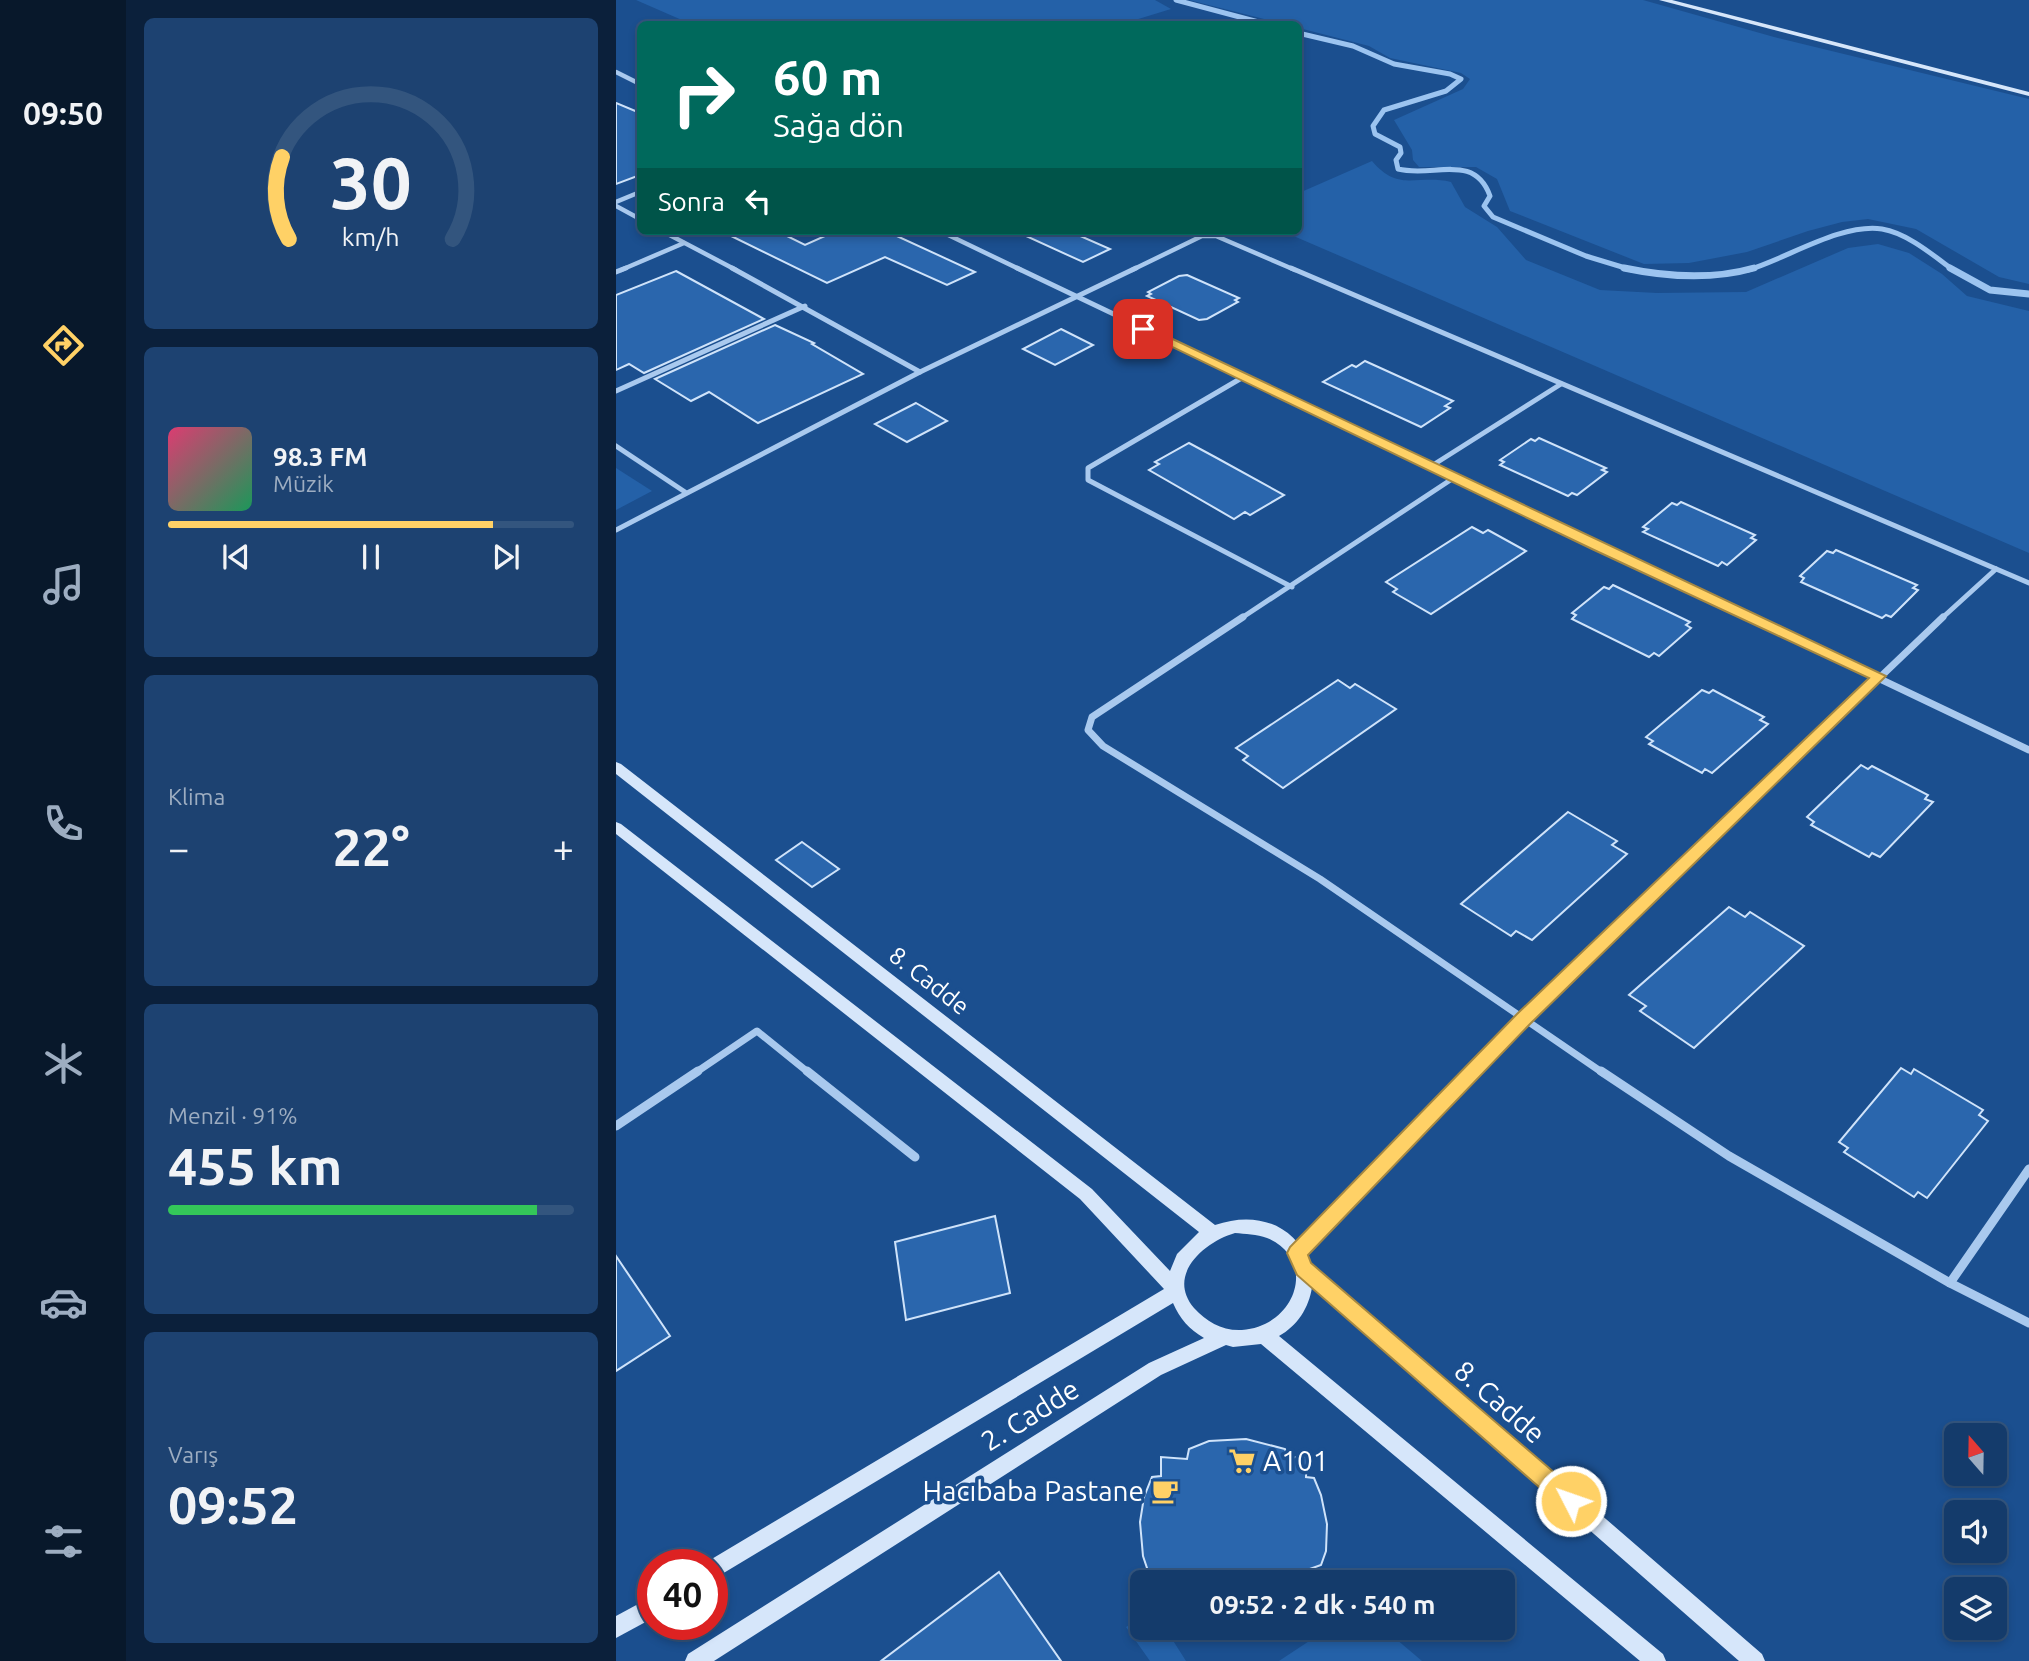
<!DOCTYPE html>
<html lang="tr">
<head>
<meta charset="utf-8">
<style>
  :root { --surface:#143b6b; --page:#1d4271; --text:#f1f3f6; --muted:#9dadc1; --line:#33557e; --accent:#ffd166 }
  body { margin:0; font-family:Ubuntu,sans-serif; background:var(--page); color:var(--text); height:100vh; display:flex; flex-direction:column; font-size:26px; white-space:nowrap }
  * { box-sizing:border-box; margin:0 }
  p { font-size:23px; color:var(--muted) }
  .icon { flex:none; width:38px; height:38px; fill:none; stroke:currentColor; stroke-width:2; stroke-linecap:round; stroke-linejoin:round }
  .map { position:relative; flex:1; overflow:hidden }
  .sheet { display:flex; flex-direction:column; gap:18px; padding:18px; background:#0b203b; width:490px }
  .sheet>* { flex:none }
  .banner { position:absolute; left:21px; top:21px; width:665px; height:214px; border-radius:10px; box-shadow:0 4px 10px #0003,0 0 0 2px var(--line); background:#00695c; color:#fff; overflow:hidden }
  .needle { width:46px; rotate:340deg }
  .fabs { position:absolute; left:1328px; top:1423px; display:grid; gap:14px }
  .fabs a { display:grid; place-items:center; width:63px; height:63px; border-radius:10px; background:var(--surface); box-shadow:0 4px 10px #0003,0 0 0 2px var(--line); font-size:35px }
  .speed { position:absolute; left:21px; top:1549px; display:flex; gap:14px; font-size:35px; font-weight:700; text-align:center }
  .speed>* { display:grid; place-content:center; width:91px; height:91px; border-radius:50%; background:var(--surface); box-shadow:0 4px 10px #0003,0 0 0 2px var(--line); line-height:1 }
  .speed .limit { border:10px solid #d22; background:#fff; color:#111 }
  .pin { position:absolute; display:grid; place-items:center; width:60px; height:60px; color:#fff; margin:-30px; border-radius:14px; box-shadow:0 4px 10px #0006 }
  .me { position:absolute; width:77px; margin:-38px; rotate:311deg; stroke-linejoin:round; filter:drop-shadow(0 0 5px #0008) }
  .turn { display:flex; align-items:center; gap:24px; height:147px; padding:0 21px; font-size:32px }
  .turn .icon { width:91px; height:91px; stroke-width:2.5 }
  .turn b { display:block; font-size:49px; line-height:60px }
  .then { display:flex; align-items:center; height:66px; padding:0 21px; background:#0003; gap:14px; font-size:26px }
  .big { font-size:52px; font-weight:700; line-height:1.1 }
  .sheet .widget { flex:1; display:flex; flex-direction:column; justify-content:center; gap:10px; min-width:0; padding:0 24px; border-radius:10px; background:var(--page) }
  .sheet .dial { align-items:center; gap:0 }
  .dial svg { height:182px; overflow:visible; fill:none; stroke:var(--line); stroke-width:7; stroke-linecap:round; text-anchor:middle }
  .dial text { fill:var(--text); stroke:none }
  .song { display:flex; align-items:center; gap:21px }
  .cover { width:84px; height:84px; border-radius:10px; background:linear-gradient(135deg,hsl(340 70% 55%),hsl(150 70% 35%)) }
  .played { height:7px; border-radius:4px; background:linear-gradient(90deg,var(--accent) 80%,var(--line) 80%) }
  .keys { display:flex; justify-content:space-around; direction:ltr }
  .heat { display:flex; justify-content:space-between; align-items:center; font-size:38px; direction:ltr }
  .charge { height:10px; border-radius:5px; background:linear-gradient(90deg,#34c759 91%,var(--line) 0) }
  .trip { position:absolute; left:514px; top:1570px; width:385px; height:70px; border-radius:10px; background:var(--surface); box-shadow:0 4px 10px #0003,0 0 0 2px var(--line); font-weight:700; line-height:70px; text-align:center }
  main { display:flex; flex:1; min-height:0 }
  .tab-bar { display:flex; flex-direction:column; width:126px; justify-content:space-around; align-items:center; background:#08182b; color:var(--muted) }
  .tab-bar .icon { width:49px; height:49px }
  .tab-bar .active { color:var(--accent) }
  .tab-bar b { font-size:32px; color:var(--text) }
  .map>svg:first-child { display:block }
  .green { fill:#2461a8 }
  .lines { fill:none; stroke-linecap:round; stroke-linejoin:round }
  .stream-far1 { stroke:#9cc4f0; stroke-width:5 }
  .stream { stroke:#9cc4f0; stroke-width:7 }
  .building { fill:#2a66ad; stroke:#cfe3fa; stroke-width:2 }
  .street-far3 { stroke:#a9c9ee; stroke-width:4.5 }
  .street-far2 { stroke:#a9c9ee; stroke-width:5 }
  .street-far1 { stroke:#a9c9ee; stroke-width:7 }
  .street { stroke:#a9c9ee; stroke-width:9 }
  .secondary { fill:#d6e6fa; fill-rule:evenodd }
  .route { fill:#ffd166; stroke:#a68842; stroke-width:2 }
  .labels { text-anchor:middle; stroke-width:7; stroke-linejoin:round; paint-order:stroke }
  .street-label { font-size:24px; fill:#fff; stroke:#1b4f8f }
  .near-street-label { font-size:28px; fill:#fff; stroke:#1b4f8f }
  .near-poi-label { font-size:28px; fill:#fff; stroke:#1b4f8f; text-anchor:start }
</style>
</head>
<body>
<main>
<nav class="tab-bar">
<b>09:50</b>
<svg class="icon active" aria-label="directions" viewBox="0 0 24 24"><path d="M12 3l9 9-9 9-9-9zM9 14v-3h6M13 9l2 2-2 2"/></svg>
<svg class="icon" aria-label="music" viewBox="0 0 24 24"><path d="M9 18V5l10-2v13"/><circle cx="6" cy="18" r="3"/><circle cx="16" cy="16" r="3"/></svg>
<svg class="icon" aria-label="phone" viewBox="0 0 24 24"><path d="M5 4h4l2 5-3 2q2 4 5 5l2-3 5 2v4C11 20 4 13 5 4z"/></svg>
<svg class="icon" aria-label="climate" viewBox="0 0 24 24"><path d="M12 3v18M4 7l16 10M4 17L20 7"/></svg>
<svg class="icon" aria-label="car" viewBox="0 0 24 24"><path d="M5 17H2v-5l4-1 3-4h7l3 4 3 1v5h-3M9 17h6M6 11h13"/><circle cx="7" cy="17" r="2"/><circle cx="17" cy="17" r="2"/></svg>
<svg class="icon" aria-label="filters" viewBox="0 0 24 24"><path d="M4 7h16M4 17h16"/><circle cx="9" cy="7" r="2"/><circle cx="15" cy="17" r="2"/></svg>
</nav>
<section class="sheet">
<div class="widget dial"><svg viewBox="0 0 100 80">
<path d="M14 69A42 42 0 1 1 86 69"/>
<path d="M14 69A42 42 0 0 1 11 33" stroke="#ffd166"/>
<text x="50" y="56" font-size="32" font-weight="700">30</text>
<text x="50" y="72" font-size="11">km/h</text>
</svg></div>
<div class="widget">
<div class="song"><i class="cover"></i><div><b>98.3 FM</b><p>Müzik</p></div></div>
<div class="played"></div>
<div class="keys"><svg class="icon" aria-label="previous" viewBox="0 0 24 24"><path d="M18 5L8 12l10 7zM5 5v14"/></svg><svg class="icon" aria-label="pause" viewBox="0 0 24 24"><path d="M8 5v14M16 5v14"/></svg><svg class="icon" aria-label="next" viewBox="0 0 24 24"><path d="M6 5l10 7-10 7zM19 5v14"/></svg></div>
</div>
<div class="widget"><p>Klima</p>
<div class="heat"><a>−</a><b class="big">22°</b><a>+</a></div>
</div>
<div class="widget"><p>Menzil · 91%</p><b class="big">455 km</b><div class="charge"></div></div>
<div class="widget"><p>Varış</p><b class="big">09:52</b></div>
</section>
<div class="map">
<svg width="1413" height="1661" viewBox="0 0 1413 1661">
  <rect width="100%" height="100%" fill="#1b4f8f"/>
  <g class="green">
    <path d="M20,0h519l16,9 -49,15h-431z"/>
    <path d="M573,0h454l131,37 255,62v185l-30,-7 -83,-48 -48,-10 -26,3 -34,9 -61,21 -58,11 -45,1 -134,-53 -13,-32 -21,-12h-57l-6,-7 -1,-10 -18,-30 69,-31 7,-10 -9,-6 -71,-15 -21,-12 -70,-18 -1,-4h-14z"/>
    <path d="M756,161c27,32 45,13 79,21l14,25 32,20 29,33 74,30 57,3 89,-1 102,-44 30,-4 31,9 33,21 25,22 62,15v242l-747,-322h16l1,-38z"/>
    <path d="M0,468l36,23 -36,19z"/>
    <path d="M527,1618v10h22l21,33h-36l-24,-34z"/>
    <path d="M713,1628h54l39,33h-143z"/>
  </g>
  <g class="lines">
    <g class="stream-far1">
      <path d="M560,0l90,24"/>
      <path d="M682,33l55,13 41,18 56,10 11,5 -15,12 -62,19 -11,16 2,8 25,13 1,6 -5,7 2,9c35,9 76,-17 92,27l-6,10 9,11 93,39 46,14"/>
      <path d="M1132,270c40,-12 93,-47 134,-41 25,4 51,26 71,41"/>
    </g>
    <g class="stream">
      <path d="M1008,268c43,9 88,12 130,0"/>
      <path d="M1334,268l40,22 39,4"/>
    </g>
  </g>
  <g class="building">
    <path d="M0,103l24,10v62l-24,9z"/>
    <path d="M105,231h56l28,14 31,-14h50l89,41 -28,13 -62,-28 -58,26z"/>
    <path d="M399,231h54l41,18 -27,13z"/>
    <path d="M60,271l88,48 -120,54 -15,-9 -13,6v-75z"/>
    <path d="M571,275l52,23 -4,2 3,2 -31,17 -8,1 -52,-24 4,-2 -3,-2 31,-16z"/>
    <path d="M159,325l39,18 -2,1 51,30 -105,49 -49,-31 -18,9 -36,-22z"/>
    <path d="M445,329l32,16 -38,20 -32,-16z"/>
    <path d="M749,361l88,40 -8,5 5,2 -29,19 -98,-45 29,-17 4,2z"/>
    <path d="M300,403l31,18 -40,21 -32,-18z"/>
    <path d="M923,438l67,30 -4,2 5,2 -30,23 -5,-2 -4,3 -68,-31 4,-3 -4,-2 31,-21 4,2z"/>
    <path d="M573,443l26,14 69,38 -34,20 -5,-3 -11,7 -85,-49 10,-6 -4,-2z"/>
    <path d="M1065,502l74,33 -4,3 5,2 -29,25 -5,-3 -4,4 -75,-34 5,-3 -5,-2 29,-24 5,2z"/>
    <path d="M856,527l11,6 5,-3 38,21 -95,63 -38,-22 4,-3 -11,-7z"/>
    <path d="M1220,550l81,35 -4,3 5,2 -27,27 -5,-2 -4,3 -81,-36 3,-4 -4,-2 27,-25 6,2z"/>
    <path d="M997,585l77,37 -4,3 5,3 -32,28 -5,-3 -5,4 -77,-38 4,-4 -4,-2 32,-26 5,2z"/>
    <path d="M722,680l12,8 5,-4 41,25 -113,79 -40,-28 5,-4 -12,-8z"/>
    <path d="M1086,690l7,3 4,-3 51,27 -4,3 8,4 -56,49 -7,-4 -3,4 -53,-29 4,-3 -7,-4z"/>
    <path d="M1245,765l7,4 4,-3 56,29 -3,4 8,3 -53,55 -8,-4 -3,4 -58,-32 3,-3 -7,-5z"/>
    <path d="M952,812l49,29 -5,4 15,9 -95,86 -16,-9 -5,5 -50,-32z"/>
    <path d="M186,842l37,27 -27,18 -36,-27z"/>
    <path d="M1113,907l16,10 5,-5 54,34 -110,102 -54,-37 6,-5 -17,-11z"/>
    <path d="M1285,1068l10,6 3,-5 69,41 -4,5 9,6 -61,77 -9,-6 -4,5 -70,-45 4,-4 -9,-6z"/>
    <path d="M379,1216l15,77 -104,27 -11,-78z"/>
    <path d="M0,1256l54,80 -54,35z"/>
    <path d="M630,1439l39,10 3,9 19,-2 -1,21 8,1 7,17 6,29 -1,27 -5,14 -14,5 1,12h-152l1,-9 -9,-2 -5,-15 -3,-34 4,-25 8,-20 9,-1v-19l26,2 2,-10 20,-8z"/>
    <path d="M383,1572l62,89h-180z"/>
  </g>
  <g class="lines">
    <g class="street-far3">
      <path d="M0,72l24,12"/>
      <path d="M0,202l24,-10"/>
      <path d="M0,206l24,13"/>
      <path d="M46,231l74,39"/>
      <path d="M324,231l81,39"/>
      <path d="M5,270l63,-27"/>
      <path d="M516,270l70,-34h14l79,34"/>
    </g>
    <g class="street-far2">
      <path d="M116,268l188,104"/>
      <path d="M401,268l737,351"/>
      <path d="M675,268l738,315"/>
      <path d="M0,272l10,-4"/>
      <path d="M629,376l-157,92v12l204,107"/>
      <path d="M0,391l189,-85"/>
      <path d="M0,446l69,46"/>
      <path d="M817,465l128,-81"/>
      <path d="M0,530l304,-158 216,-104"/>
      <path d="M624,619l215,-142"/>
      <path d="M1325,619l55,-50"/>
    </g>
    <g class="street-far1">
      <path d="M627,617l-151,100 -4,13 15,16 217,133 283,194"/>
      <path d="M1134,617l279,133"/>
      <path d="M79,1073l62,-42 52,42"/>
      <path d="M855,1073l52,-54 420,-402"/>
    </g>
    <g class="street">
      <path d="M191,1071l108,86"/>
      <path d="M985,1071l128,85 221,127 79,40"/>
      <path d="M0,1126l82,-55"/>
      <path d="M681,1253l176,-182"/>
      <path d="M1334,1283l79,-114"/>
    </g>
    <g class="secondary">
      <path d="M1043,0h13l357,92v4z"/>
      <path d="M0,762l5,2 594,461c40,-14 78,-2 95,38l452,391 3,7h-26l-427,-374c-3,21 -15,39 -33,49l384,318 3,7h-26l-379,-317 -28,3 -7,-2 -65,30 -447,286h-29l3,-7 461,-291 55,-25c-15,-9 -24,-19 -31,-35l-461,277v-16l-7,-1 459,-274 -84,-90 -464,-365v-12l5,2 471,365 78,82 7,-17 22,-22 -583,-458zM619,1233c10,1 22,1 32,5 51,21 30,88 -25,92 -20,1 -35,-8 -48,-22 -28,-33 10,-66 41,-75z"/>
      <path d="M37,1596v22l-37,20v-22z"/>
    </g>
  </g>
  <path class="route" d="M527,325l743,351 -356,348 -222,231 3,8 267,230 4,8 -4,7 -7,3 -8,-3 -266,-233 -10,-22 3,-6 227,-233 352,-336 -277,-129 -453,-218 -2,-2z"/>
  <defs>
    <g id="supermarket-bare" transform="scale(2.1)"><path d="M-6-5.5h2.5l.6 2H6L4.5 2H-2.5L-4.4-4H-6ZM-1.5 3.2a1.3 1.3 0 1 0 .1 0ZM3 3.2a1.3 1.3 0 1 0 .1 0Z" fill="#ffd166" stroke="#1b4f8f" stroke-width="2.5" paint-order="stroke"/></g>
    <g id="cafe-bare" transform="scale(2.1)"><path d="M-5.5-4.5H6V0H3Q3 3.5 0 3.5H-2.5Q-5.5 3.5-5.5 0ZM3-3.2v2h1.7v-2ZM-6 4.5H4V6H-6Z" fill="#ffd166" stroke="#1b4f8f" stroke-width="2.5" paint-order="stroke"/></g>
  </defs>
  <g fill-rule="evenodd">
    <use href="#supermarket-bare" x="626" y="1461"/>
    <use href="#cafe-bare" x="549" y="1491"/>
  </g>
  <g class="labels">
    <g class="street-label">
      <text transform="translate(313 981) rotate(38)" y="8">8. Cadde</text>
    </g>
    <g class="near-street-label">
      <text transform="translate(884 1402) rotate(41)" y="10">8. Cadde</text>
      <text transform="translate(414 1415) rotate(-32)" y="10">2. Cadde</text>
    </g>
    <g class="near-poi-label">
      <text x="647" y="1471">A101</text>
      <text x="528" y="1501" text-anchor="end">Hacıbaba Pastane</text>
    </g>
  </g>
</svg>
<div class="fabs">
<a><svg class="needle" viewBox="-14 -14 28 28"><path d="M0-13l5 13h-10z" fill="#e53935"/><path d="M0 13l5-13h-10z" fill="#9dadc1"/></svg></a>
<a><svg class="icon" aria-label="sound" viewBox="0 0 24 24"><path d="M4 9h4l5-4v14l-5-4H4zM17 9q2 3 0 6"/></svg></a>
<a><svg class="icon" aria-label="layers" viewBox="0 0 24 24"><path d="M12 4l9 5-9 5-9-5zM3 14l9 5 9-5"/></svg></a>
</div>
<div class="speed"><div class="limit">40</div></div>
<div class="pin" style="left:527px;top:329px;background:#d93025"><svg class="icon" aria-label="arrive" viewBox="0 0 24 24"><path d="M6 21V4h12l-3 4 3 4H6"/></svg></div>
<svg class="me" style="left:955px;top:1501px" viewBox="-20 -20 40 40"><circle r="17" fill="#ffd166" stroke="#fff" stroke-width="3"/><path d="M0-11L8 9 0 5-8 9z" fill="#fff"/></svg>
<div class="trip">09:52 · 2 dk · 540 m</div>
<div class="banner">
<div class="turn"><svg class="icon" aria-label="right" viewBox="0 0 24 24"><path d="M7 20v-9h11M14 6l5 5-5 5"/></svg><div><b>60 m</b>Sağa dön</div></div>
<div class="then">Sonra<svg class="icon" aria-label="left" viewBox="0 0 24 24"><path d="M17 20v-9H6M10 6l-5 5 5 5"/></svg></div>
</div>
</div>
</main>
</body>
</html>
